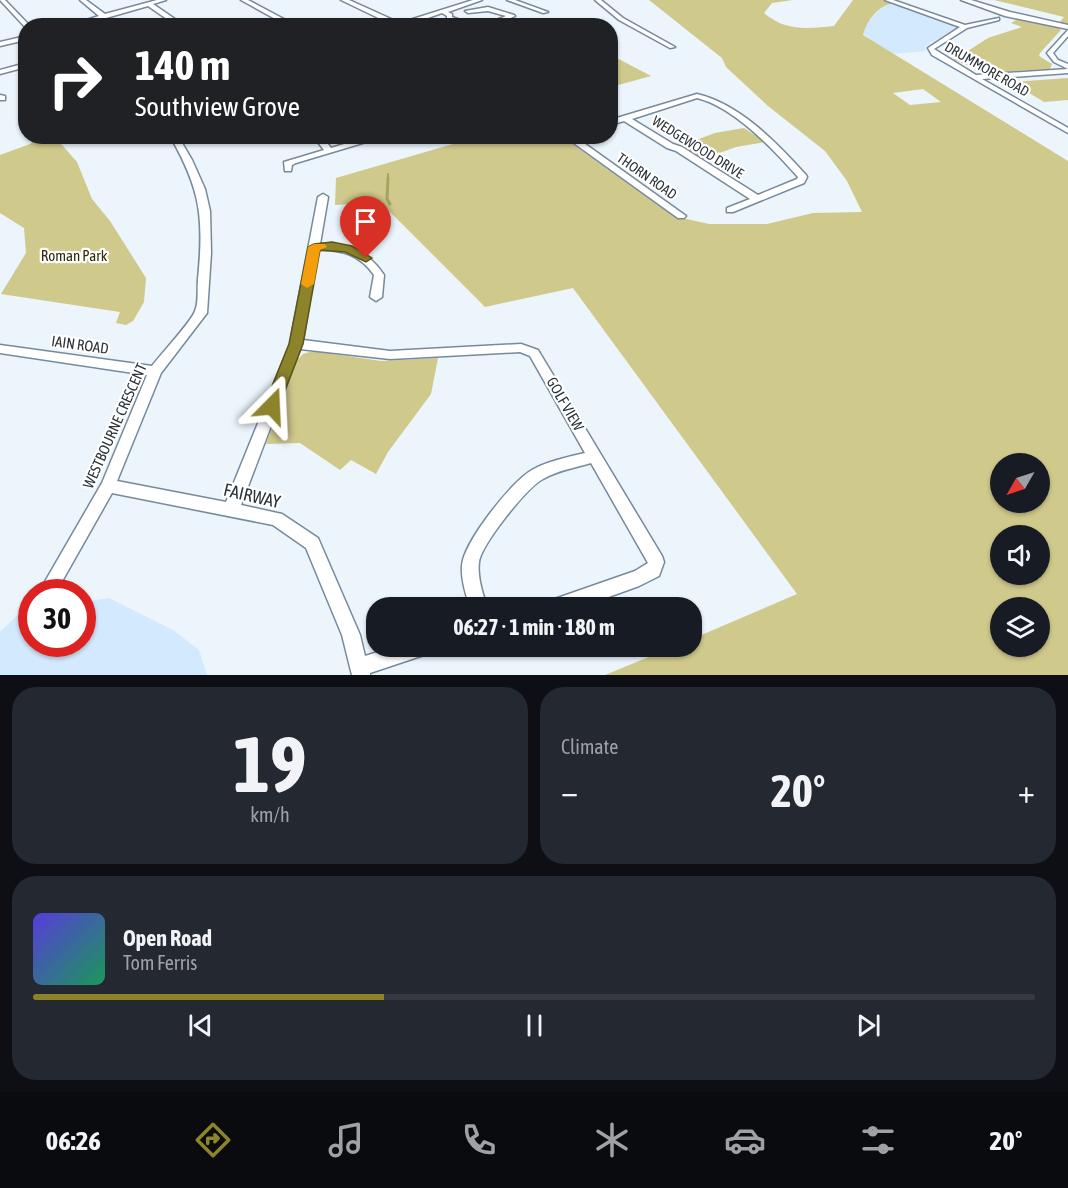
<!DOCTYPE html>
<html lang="en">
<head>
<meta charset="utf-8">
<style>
  :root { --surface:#171b24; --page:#242831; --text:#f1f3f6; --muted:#9ea1a6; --line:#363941; --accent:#8c832b }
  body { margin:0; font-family:"Asap Condensed",sans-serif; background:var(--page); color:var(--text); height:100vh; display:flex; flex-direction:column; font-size:22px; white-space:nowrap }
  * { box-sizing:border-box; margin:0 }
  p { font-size:20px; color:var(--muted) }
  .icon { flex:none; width:33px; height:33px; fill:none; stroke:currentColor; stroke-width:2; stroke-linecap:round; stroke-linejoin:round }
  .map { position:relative; height:675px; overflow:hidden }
  .drawer { display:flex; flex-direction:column; gap:12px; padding:12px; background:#0d0f14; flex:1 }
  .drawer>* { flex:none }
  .hud { position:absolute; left:18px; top:18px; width:600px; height:126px; border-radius:24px; box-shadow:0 2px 4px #0004; background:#202124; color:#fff; overflow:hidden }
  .needle { width:39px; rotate:231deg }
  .fabs { position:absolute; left:990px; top:453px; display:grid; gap:12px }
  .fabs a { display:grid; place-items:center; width:60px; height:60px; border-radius:50%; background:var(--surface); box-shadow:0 2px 4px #0004; font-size:30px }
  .speed { position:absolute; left:18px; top:579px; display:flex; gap:12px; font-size:30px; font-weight:700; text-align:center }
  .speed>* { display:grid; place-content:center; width:78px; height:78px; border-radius:50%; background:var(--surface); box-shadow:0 2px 4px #0004; line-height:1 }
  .speed .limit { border:9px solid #d22; background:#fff; color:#111 }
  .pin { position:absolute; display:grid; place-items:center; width:51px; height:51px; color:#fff; margin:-62px -26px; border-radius:50% 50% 50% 0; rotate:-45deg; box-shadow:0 0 6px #0007 }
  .pin .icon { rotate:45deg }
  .me { position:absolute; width:66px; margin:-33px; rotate:21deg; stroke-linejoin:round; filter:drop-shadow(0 0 4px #0008) }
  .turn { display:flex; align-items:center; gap:21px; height:126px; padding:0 18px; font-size:27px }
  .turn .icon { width:78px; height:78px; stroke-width:2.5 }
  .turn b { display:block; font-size:42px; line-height:51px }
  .big { font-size:45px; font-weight:700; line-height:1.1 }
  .drawer .card { flex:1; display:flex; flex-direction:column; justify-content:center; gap:9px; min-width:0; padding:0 21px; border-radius:24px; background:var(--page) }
  .drawer .dial { align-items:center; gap:0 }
  .dial b { font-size:78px; line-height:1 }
  .song { display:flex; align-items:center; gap:18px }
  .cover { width:72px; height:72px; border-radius:9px; background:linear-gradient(135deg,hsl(250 70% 55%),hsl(150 70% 35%)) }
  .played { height:6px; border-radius:3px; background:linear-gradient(90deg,var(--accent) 35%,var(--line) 35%) }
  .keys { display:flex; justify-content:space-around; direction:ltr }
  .heat { display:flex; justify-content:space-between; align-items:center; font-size:33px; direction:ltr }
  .drawer .tiles { flex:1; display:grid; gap:12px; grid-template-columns:1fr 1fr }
  .card:last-child { grid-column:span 2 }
  .trip { position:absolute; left:366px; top:597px; width:336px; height:60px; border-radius:24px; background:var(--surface); box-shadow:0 2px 4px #0004; font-weight:700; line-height:60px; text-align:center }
  .menu { display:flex; height:96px; justify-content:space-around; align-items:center; background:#090b0e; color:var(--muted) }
  .menu .icon { width:42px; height:42px }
  .menu .active { color:var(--accent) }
  .menu b { font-size:27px; color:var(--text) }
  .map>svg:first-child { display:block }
  .built { fill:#d3e9fd }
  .green { fill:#cfc98b; fill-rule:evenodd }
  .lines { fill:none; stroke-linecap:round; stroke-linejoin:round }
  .stream-far1 { stroke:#a9a361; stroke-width:2 }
  .stream { stroke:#a9a361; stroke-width:3 }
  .minor-casing { stroke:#778a9c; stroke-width:3 }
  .tertiary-casing { stroke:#778a9c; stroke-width:3 }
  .minor { fill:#fff; fill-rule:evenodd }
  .tertiary { fill:#fff; fill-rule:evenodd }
  .route { fill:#8c832b; stroke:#5b551c; stroke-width:1.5 }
  .slow { fill:#f59e0b }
  .labels { text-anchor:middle; stroke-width:4.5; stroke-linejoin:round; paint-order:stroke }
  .far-street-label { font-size:14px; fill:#2b333a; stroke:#fff }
  .park-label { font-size:15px; fill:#2e2b0d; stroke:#fff }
  .street-label { font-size:15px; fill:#2b333a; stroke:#fff }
  .near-street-label { font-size:18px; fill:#2b333a; stroke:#fff }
</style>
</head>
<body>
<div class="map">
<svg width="1068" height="675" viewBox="0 0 1068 675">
  <rect width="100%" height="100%" fill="#ecf4fc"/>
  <g class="built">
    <path d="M892,3l63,22 2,3 -24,14h-4l2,2 -6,2 1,5 -35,3 -28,-20 3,-11 18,-18z"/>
    <path d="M109,598l64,32 26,20 8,25h-207v-43l25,-24 6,1 1,35h50l1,-42z"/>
  </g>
  <g class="green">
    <path d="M649,0h144l-21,3 -8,10c21,18 43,16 70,13l19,-26h30l9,3c-15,4 -25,17 -29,32l205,126v514h-463l68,-28 19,-1v-7l105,-45 -224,-306 -88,19 -105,-105 -45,3 1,-27 141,-41 84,-1 112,80 36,8h58l46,-11 49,-1 -15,-31 -22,-30 -57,-45 -42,-39 -4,-9zM923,89l18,13 -31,3 -17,-12zM1000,464h40v38h-40zM1000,536h40v38h-40zM1000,608h40v38h-40z"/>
    <path d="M994,0h74v25l-9,-2 5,-6z"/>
    <path d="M1015,18l40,8 6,4 -21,23 -1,3 13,8 -2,5 -65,4 -32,-14 8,-1 -1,-2 28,-18 34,-11 -11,-4 5,-3z"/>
    <path d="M610,55h1l40,21 -40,11z"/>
    <path d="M1068,78v22l-24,2 -33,-20z"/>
    <path d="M744,128l21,14 -29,5 -33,12 -23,-13 35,-13z"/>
    <path d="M40,136l15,1 22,25 15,37 18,22 36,57 -2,24 -11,19 -7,4 -10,-2 4,-11 -119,-18 25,-41 -2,-25 -24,-15v-58l30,-11z"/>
    <path d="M313,351l68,10 57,-3 -7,36 -43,58 -12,22 -25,-14 -11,10 -40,-27 -34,1 29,-82 8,-8z"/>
  </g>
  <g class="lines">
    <path class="stream-far1" d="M388,179v-5"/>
    <path class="stream" d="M388,178l-1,21 3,5"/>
    <g class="minor-casing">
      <g id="minor">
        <path d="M0,0h5l25,26 -5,1z"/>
        <path d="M80,0h6l19,14 52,-14h9l-13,4 32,22h-8l-29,-20 -70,20h-11l32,-10z"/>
        <path d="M241,0h7l49,26h-9z"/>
        <path d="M341,0h8l51,23 73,-23h9l-34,12 4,2v3l11,4v2l-16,-4v-3l-5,-3 -37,13h-10z"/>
        <path d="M507,0h8l33,12 -5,1z"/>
        <path d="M595,0h6l22,18 52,29 -5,1 -51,-28z"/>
        <path d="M885,0h8l72,25 34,-7v2l-32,8 -33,21 42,26 92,-6 -14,-7 -7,-9 21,-23v6l-15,17 5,7 10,4v9l-86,6 86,49v5l-136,-78 -4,-7 32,-21z"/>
        <path d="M488,7l26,8 1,1 -22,10h-10l23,-10 -18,-5 -20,2 -3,-2z"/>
        <path d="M26,36v4l-26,6v-4z"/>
        <path d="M26,63v4l-26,7v-4z"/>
        <path d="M697,94c43,10 80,49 109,81l1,2 -3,6 -71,29h-6v-4l23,-9 -74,-48 -9,-3 -43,-27 -14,4v-5zM697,98c37,9 77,52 101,79l-1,2 -39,16 -76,-48 -9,-3 -41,-25z"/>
        <path d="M0,95l5,1v4h-5z"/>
        <path d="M170,136h8l14,24 13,29 5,22 1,42 -4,60 -46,60 -44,108 109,21 64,-158 28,-147 5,-3 5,3 -8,47c28,-1 49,8 64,31l-2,22 -6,4 -6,-4 4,-22c-14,-20 -32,-26 -56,-25l-15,90 87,11 131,-7 17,6 124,206 2,6 -5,14 -20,10 -61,22h-34l2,-6 89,-31 13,-8 -57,-100c-16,5 -33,7 -48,16 -16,8 -62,66 -64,83 -2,16 4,31 8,46h-17c-4,-14 -9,-28 -8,-42 1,-23 50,-85 70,-96 16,-9 36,-13 53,-17l-55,-97 -10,-4 -130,7 -90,-10 -59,156 41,9 36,24 42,97 5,21 32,-10h39l-3,6 -63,21v2h-18l-10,-40 -36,-87 -33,-23 -161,-32 -56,99h-17l63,-109 45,-108 -147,-22v-8l152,21c8,-11 40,-45 43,-55 4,-9 2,-22 3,-32 6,-61 3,-89 -28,-143z"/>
        <path d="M313,136h9l9,12 40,-12h15l-90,27 -4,2 -1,6h-6l-1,-9 40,-12z"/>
        <path d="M564,136h10l112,80 -2,2h-6z"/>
      </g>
    </g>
    <g class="tertiary-casing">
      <path id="tertiary" d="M961,0h10l39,12 58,13v4l-63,-13z"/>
    </g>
    <use href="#minor" class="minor"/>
    <use href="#tertiary" class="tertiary"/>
  </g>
  <path class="route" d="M332,242l20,4 20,12 -6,4 -21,-10 -25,-2 -17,94 -26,67h-10l-3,-5 25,-62 19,-97 6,-3z"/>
  <path class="slow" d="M314,244h11l2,3 -7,3 -6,34 -7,4 -6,-4 7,-37z"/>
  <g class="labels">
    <g class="far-street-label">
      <text transform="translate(987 69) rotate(30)" y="5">DRUMMORE ROAD</text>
      <text transform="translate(698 147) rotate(32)" y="5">WEDGEWOOD DRIVE</text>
      <text transform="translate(647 176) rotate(35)" y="5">THORN ROAD</text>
    </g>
    <g class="park-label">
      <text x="74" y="261">Roman Park</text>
    </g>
    <g class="street-label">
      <text transform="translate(80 345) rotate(8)" y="5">IAIN ROAD</text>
      <text transform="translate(565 404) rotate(60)" y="5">GOLF VIEW</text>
      <text transform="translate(115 426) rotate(-66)" y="5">WESTBOURNE CRESCENT</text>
    </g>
    <g class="near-street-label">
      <text transform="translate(252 496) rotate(13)" y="6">FAIRWAY</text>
    </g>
  </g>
</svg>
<div class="fabs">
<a><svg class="needle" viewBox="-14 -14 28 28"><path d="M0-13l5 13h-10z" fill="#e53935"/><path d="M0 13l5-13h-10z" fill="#9ea1a6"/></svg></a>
<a><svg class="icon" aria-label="sound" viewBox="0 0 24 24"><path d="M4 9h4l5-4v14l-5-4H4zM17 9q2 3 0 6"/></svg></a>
<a><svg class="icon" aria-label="layers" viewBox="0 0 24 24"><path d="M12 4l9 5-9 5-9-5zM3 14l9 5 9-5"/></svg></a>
</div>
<div class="speed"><div class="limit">30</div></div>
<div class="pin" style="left:366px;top:258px;background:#d93025"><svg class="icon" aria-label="arrive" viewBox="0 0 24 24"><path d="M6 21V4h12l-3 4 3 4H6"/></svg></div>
<svg class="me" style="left:272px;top:406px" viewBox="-20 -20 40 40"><path d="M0-17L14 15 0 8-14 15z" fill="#8c832b" stroke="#fff" stroke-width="4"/></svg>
<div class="trip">06:27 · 1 min · 180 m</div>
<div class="hud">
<div class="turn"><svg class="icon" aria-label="right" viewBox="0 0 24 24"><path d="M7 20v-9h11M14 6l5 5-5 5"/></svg><div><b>140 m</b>Southview Grove</div></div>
</div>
</div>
<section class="drawer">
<div class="tiles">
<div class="card dial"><b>19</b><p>km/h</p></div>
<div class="card"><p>Climate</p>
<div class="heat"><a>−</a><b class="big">20°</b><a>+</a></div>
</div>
<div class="card">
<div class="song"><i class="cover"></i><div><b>Open Road</b><p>Tom Ferris</p></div></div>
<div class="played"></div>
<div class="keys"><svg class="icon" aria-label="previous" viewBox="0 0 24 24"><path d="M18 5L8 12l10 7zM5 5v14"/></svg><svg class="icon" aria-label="pause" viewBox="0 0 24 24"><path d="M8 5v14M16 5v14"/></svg><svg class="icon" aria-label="next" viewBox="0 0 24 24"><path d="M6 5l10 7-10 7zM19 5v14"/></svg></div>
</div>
</div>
</section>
<nav class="menu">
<b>06:26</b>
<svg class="icon active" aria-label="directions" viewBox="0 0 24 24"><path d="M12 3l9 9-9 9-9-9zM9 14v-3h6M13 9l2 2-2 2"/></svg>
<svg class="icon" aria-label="music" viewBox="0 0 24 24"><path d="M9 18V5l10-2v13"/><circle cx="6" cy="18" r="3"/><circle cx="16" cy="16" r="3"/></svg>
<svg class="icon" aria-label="phone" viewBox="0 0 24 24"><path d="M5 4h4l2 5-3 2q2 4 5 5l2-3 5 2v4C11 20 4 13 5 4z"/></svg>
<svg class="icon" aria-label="climate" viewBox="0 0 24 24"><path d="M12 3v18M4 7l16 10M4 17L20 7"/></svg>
<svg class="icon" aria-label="car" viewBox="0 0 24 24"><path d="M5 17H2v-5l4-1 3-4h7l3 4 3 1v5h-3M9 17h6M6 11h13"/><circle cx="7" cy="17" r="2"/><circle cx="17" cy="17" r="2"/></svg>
<svg class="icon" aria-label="filters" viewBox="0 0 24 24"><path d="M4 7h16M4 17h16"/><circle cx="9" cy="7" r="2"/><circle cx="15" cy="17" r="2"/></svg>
<b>20°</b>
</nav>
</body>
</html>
